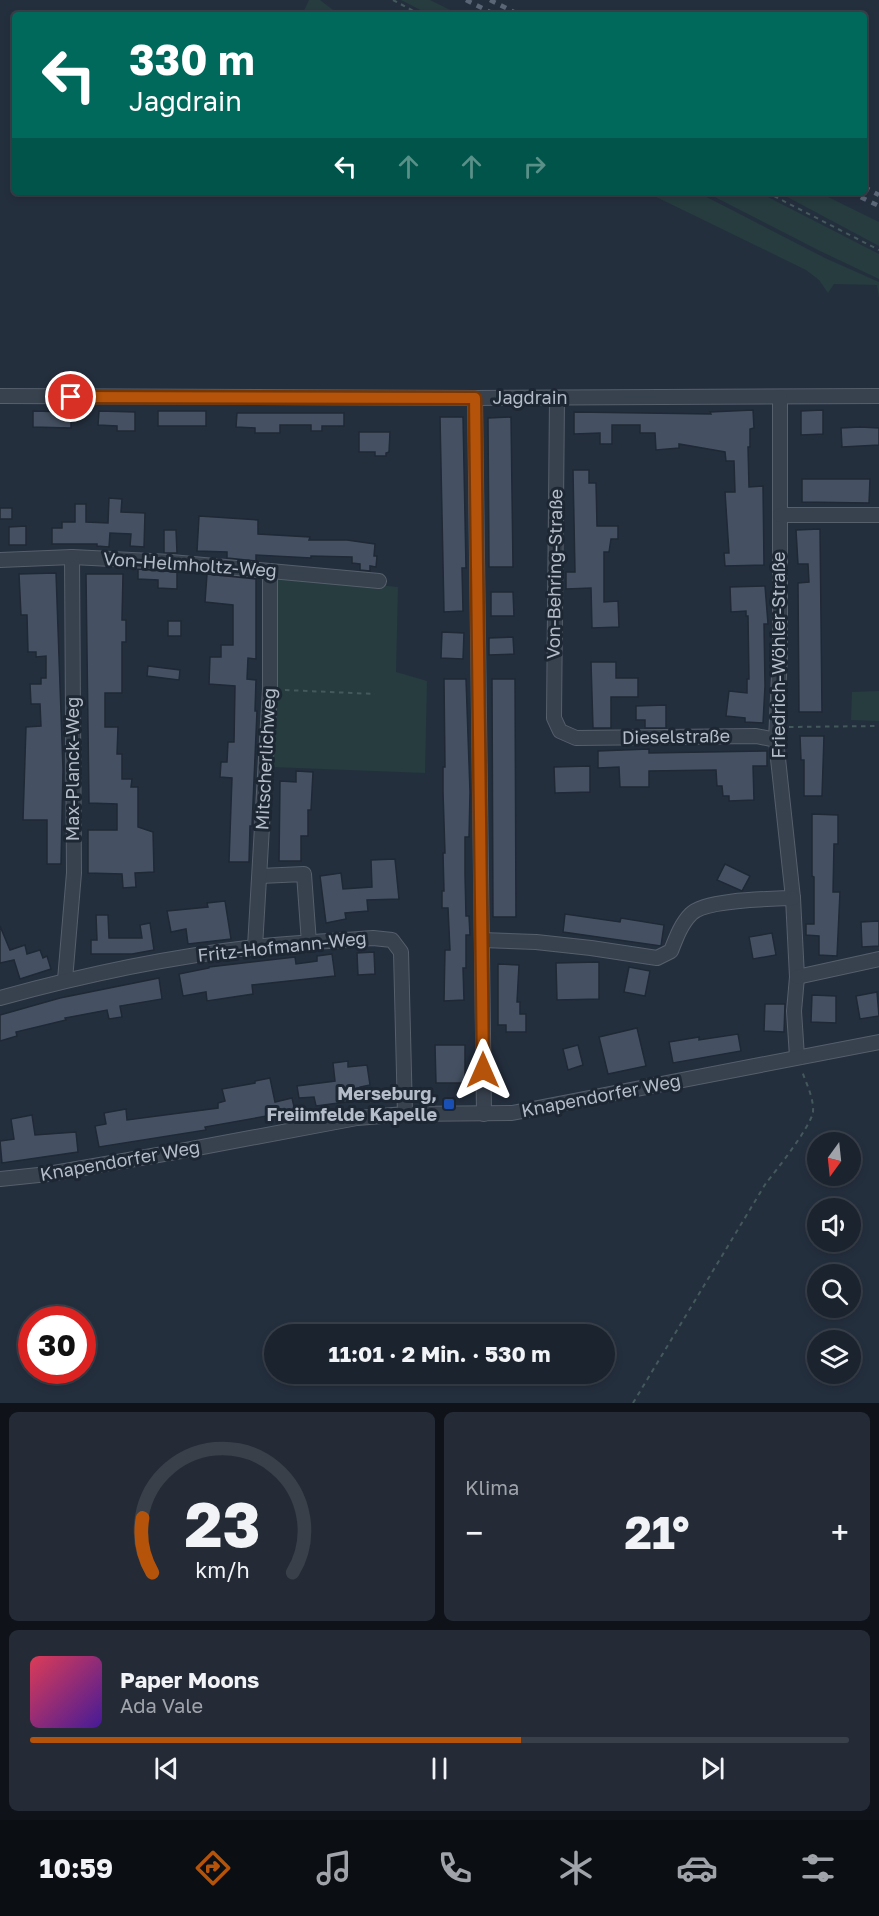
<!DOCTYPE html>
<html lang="de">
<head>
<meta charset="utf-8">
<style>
  :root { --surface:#1b232e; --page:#242b36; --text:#f1f3f6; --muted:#a0a4aa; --line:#39404a; --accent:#b45309 }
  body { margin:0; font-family:"Golos Text",sans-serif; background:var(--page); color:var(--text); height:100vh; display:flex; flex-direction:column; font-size:22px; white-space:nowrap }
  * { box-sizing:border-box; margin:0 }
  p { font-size:20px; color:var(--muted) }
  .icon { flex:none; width:33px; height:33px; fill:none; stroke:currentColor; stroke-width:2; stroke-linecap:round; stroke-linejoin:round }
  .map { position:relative; height:1403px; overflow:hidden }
  .sheet { display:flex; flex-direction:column; gap:9px; padding:9px; background:#0f1319; flex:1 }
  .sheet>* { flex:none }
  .top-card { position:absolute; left:12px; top:12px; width:855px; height:183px; border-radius:6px; box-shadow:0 3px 9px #0003,0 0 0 2px var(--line); background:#00695c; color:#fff; overflow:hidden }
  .needle { width:39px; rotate:195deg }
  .fabs { position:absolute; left:807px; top:1132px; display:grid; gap:12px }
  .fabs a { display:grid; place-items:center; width:54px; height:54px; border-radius:50%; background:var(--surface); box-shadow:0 3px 9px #0003,0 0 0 2px var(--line); font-size:30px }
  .speed { position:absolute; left:18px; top:1306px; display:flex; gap:12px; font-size:30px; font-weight:700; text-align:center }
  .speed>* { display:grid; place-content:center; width:78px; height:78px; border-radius:50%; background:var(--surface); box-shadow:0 3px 9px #0003,0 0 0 2px var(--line); line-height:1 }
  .speed .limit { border:9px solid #d22; background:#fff; color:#111 }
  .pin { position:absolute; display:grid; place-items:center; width:51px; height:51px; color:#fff; margin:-26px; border:3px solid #fff; border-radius:50%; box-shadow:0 2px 6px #0007 }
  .me { position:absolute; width:66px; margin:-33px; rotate:0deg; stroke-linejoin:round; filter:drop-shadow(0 0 4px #0008) }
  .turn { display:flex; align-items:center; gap:21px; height:126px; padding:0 18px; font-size:27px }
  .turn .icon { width:78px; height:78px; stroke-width:2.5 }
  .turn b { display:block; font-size:42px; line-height:51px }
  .lanes { display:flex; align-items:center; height:57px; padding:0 18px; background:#0003; justify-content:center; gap:30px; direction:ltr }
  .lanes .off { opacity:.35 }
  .big { font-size:45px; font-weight:700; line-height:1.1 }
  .sheet .card { flex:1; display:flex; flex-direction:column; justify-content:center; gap:9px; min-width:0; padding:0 21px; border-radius:9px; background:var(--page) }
  .sheet .dial { align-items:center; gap:0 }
  .dial svg { height:156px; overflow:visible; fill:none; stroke:var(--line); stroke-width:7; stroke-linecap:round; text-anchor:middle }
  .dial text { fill:var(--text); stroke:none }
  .song { display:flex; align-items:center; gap:18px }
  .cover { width:72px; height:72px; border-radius:9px; background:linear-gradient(135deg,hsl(350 70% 55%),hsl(260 70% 35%)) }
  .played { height:6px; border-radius:3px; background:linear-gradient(90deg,var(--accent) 60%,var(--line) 60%) }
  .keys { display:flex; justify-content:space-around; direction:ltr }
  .heat { display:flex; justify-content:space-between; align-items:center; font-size:33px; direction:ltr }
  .sheet .tiles { flex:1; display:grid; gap:9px; grid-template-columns:1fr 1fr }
  .card:last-child { grid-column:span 2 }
  .trip { position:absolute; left:264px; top:1324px; width:351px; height:60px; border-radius:30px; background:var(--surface); box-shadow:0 3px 9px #0003,0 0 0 2px var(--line); font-weight:700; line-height:60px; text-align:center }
  .dock { display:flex; height:96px; justify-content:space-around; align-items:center; background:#0b0e12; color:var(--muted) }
  .dock .icon { width:42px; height:42px }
  .dock .on { color:var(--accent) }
  .dock b { font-size:27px; color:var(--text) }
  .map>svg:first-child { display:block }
  .green { fill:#263c3f }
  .building { fill:#455162; stroke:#1f2835; stroke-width:1.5 }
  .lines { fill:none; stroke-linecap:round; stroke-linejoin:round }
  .minor-casing { stroke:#565f6c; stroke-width:16 }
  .path { stroke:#44595c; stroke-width:2; stroke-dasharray:4.5 4.5; stroke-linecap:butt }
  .minor { stroke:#38414e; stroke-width:14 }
  .rail { stroke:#5a6575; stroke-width:4.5; stroke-dasharray:6 6; stroke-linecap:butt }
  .route-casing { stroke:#753606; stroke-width:15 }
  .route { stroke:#b45309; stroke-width:10 }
  .transit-dot { fill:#1a4fb4; stroke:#1d2633; stroke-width:2 }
  .labels { text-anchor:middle; stroke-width:6; stroke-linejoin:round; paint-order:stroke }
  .street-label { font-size:18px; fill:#b4bcc9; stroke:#1d2633 }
  .poi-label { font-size:18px; font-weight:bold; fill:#b4bcc9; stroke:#1d2633; text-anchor:end }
</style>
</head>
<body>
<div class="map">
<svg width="879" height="1403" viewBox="0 0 879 1403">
  <rect width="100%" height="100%" fill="#242f3e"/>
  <g class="green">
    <path d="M309,0h11l13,10 12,5h-43z"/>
    <path d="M401,0h29l30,15h-30z"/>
    <path d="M646,192h51l128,66 54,24v16l-2,-13 -43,-1 -6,9 -9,-13 -13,-10z"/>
    <path d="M705,192h53l121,62v25l-59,-28z"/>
    <path d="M778,192h40l61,30v24z"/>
    <path d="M276,575l122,12 -2,85 31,9 -2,92 -153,-6z"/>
    <path d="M879,691v30l-28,-1 1,-28z"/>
  </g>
  <g class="building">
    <path d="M753,410l1,18 -4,1v18h-2l1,40 14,-1 1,79 -39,1 -1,-13h5l-4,-61h10l-1,-31h-8l-1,-9 -46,-8v4l-23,2 -1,-17h-15v-8h-28v19h-12v-11l-26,1v-22l137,2 -1,-2z"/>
    <path d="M823,410v24l-22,1v-24z"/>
    <path d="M33,411l38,1v16l-38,-1z"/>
    <path d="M99,411l36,1v19h-18v-5l-19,-1z"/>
    <rect x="158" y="411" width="48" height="15"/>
    <path d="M237,413h107v13h-22v5h-11v-6h-31v8h-25v-5l-19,-1z"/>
    <path d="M440,417h23l3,151h-4l1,43 -19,1z"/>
    <path d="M511,417l2,150h-24l-1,-149z"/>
    <path d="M860,427l19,1v17l-37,2 -1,-19z"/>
    <path d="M359,432h31l-1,20 -3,1v3h-11v-4h-16z"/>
    <path d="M573,470h16v13h7l1,43h21v13h-7l-2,13h-5v50l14,-1 1,26 -27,1 -1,-40 -25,1v-17h9z"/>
    <path d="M802,479h68l-1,24 -67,-1z"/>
    <path d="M109,498l13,1 -1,13 24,1 -1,34 -14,-1 1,-12 -21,-1 -1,14 -12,-1v-2h-45v-16h10v-6h13v-18h11v18l22,1z"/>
    <rect x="0" y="508" width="12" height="11"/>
    <path d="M199,516l59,4v14l52,3 -1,3h38l28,4 -1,12h3l-1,11 -6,-1v5l-10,-1v-6l-8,-1v-6l-41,-1v2l-55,-3v6l-29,-3v-6l-30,-1z"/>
    <path d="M26,526v19h-17v-18z"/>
    <path d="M820,529l2,183h-23l-1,-129 11,-1 -1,-18h-10l-2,-34z"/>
    <path d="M164,530h12l1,23h-13z"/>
    <path d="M138,569l39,3v17l-19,-1v-8l-20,-1z"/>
    <path d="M56,573l7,196 -2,95h-14v-44h-24l3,-93 15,-1 -1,-22h-9l-1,-20h11v-6h5v-22l-10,1v-5h-8l-1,-37h-6l-2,-41z"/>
    <path d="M86,574h37l-1,46h4v22h-4v51h-17v34h13l-1,27h5v25h10l-1,8h7v40l15,5 1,40 -19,1 1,14 -13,1 -1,-14 -34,-1v-43h29v-26l-28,-1z"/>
    <path d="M207,574l49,5v80l-8,-1 -1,21 9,1 -1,31h2l-5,115h-2l-1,36h-20l3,-84 -12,-1 1,-15h6l1,-20h6l1,-56 -26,-2 1,-27h11v-12h12v-40l-28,-3z"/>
    <path d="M765,586l3,38h-4l1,62 -2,37 -18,-1v-4l-19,-2 3,-25 18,2v-14h2l-1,-63h-2v-5l-15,1 -1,-25z"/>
    <path d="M491,592h22l1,24h-23z"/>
    <rect x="168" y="621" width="13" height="15"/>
    <path d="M442,632l22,1 -1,26 -22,-1z"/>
    <path d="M513,637l1,17 -25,1v-17z"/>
    <path d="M591,662h25v16h22v19h-27v31h-18z"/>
    <path d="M148,666l32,4 -1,10 -32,-4z"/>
    <path d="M444,679h22l4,113 -1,45h-4v38l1,41h3l1,19h-4v33h-3l1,32 -20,1 1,-51h5l-2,-42h-6v-17h2l-1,-38h2l-2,-61v-25h2z"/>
    <path d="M492,679h23l1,238h-23z"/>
    <path d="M666,705v23h-21v-8h-9v-14z"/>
    <path d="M800,736h24l-2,60h-18v-36h-3z"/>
    <path d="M649,749v4l118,-2v15h-14l1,34 -25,1v-5h-6l-1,-10h-5l-1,-16 -67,1v16h-29l-1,-20 -21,1v-17z"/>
    <path d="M590,766v26l-35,1 -1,-26z"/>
    <path d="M296,771l17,1 -2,38h-3v26h-7v25h-22l1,-80 16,1z"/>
    <path d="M812,814l26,1v29h-4l-1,48h7l-3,64 -18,-1v-19l-13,-1v-11h8v-47l-2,-1z"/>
    <path d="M395,859l4,40 -32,1 1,11 -23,2 1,6 -20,4 -6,-47 21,-3 2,16 29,-2 -1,-27z"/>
    <path d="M725,864l25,12 -8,15 -25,-11z"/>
    <path d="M225,901l6,38 -43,5 -2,-15 -15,3 -4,-21 41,-4 -1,-4z"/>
    <path d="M565,914l55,8 1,-4 43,7 -3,21 -98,-14z"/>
    <path d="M96,915h12l1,23h33l-2,-13 10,-2 4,27 -22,4h-41v-14h6z"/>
    <path d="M879,921v25l-17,1 -1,-25z"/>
    <path d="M0,926l10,24 15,-5 2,9 13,-4 3,8 4,-2 4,13 -31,10 -6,-19 -14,3z"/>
    <path d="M772,933l4,22 -23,4 -4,-22z"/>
    <path d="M374,952l1,22 -17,1 -1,-22z"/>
    <path d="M332,954l3,22 -83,9 1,9 -46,7 -1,-9 -23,4 -4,-22 30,-6v-1l86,-10 1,7 21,-3v-5z"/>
    <path d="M599,962v37l-42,1 -1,-37z"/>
    <path d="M498,964l21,1 -2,37h3v12h6v18h-20v-7h-8z"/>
    <path d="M629,967l21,4 -5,25 -21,-4z"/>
    <path d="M159,978l3,21 -42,7 2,11 -13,2 -2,-9 -42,8 1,2 -50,12 1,4 -17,5v-26l60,-17z"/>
    <path d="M877,992l2,24 -19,3 -4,-23z"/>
    <path d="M812,995l24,1v27l-25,-1z"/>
    <path d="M765,1004h20l-1,28 -20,-1z"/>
    <path d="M637,1028l9,38 -38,8 -9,-37z"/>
    <path d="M738,1034l3,17 -68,12 -4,-21 30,-5v3z"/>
    <path d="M435,1045h30v38h-29z"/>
    <path d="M578,1045l5,20 -15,5 -5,-21z"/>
    <path d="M348,1061v6l19,-2 3,20 -10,2 1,13 -45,6 -2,-9 -15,1 -2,-12 38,-5 -2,-18z"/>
    <path d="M270,1078l5,24 17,-4 3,13 -90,16 1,3 -107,17 -4,-21 11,-2 -2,-11 22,-4 1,11 91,-12v-5l7,-2 -3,-12 33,-6v-2z"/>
    <path d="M32,1115l3,20 41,-3 2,20 -76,11 -2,-22 14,-2 -3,-20z"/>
  </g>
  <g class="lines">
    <g class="minor-casing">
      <g id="minor">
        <path d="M0,396l475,2 404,-2"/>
        <path d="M780,397v257l-4,86 17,158 4,79 -3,34 3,46"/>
        <path d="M475,398l9,716"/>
        <path d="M557,398l-3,320 6,13 16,7 180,-2 20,4"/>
        <path d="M780,515h99"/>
        <path d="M0,560l72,-3 99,5 208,19"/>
        <path d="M260,876l44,-2 5,69"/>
        <path d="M482,940l54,2 55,6 66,10 14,-7c5,-13 10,-27 20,-37 14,-15 80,-15 102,-16"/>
        <path d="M255,947l15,-258v-118"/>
        <path d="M797,977l82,-18"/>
        <path d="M65,980l9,-107 -2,-316"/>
        <path d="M0,998c83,-23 169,-41 255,-51 39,-4 79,-6 118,-9l19,2 9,12 4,162"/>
        <path d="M0,1179l48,-5 133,-23 176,-33 48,-4 107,-1 367,-71"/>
      </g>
    </g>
    <g class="path">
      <path d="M393,0l28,15"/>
      <path d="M766,192l113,58"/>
      <path d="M285,690l90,4"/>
      <path d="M789,727l90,-1"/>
      <path d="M633,1403l133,-220c10,-12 45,-57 47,-71 1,-14 -7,-29 -11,-41"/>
    </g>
    <use href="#minor" class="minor"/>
    <g class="rail">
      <path d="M466,0l30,15"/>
      <path d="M490,0l30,15"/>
      <path d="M864,187l15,8"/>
      <path d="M850,192l29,14"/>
    </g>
  </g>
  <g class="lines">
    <g class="route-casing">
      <path id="route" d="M71,397l404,1 8,672"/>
    </g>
    <use href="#route" class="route"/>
  </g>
  <rect class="transit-dot" x="443" y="1098" width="12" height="12" rx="3"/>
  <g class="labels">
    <g class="street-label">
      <text x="530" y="404">Jagdrain</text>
      <text transform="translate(190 565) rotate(4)" y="6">Von-Helmholtz-Weg</text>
      <text transform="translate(555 574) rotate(-89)" y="6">Von-Behring-Straße</text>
      <text transform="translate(779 655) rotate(-90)" y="6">Friedrich-Wöhler-Straße</text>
      <text transform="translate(676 737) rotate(-1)" y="6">Dieselstraße</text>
      <text transform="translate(266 759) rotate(-87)" y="6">Mitscherlichweg</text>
      <text transform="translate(73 769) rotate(-90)" y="6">Max-Planck-Weg</text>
      <text transform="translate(282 947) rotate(-6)" y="6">Fritz-Hofmann-Weg</text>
      <text transform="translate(601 1096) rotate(-11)" y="6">Knapendorfer Weg</text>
      <text transform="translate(120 1161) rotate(-10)" y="6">Knapendorfer Weg</text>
    </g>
    <g class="poi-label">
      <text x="437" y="1100">Merseburg,<tspan x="437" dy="21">Freiimfelde Kapelle</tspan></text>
    </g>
  </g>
</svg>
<div class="fabs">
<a><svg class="needle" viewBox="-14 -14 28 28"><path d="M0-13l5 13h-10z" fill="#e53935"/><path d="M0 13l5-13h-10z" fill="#a0a4aa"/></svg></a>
<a><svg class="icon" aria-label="sound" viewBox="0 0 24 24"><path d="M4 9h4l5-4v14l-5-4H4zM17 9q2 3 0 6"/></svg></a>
<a><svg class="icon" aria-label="search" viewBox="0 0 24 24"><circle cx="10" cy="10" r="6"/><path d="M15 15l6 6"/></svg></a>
<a><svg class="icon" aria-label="layers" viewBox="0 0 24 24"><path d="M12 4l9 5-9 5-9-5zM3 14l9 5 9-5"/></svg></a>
</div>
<div class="speed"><div class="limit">30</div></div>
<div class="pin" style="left:71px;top:397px;background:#d93025"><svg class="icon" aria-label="arrive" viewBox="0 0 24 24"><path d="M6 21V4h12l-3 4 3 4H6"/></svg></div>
<svg class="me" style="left:483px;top:1070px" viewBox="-20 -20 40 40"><path d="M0-17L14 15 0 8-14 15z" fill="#b45309" stroke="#fff" stroke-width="4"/></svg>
<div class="trip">11:01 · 2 Min. · 530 m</div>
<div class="top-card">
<div class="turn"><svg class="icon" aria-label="left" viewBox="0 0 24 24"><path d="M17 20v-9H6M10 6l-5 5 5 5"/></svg><div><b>330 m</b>Jagdrain</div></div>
<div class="lanes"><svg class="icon" aria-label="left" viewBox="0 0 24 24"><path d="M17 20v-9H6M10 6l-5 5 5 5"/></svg><svg class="icon off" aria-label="ahead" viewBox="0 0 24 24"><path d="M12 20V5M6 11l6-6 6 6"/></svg><svg class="icon off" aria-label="ahead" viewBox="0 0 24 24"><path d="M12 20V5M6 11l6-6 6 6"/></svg><svg class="icon off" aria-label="right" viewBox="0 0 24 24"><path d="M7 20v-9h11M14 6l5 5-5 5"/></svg></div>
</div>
</div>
<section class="sheet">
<div class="tiles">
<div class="card dial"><svg viewBox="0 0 100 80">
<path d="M14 69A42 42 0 1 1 86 69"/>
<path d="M14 69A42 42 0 0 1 9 41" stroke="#b45309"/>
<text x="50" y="56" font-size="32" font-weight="700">23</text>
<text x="50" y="72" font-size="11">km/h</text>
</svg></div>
<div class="card"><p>Klima</p>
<div class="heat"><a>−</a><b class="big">21°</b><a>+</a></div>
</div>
<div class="card">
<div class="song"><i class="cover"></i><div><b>Paper Moons</b><p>Ada Vale</p></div></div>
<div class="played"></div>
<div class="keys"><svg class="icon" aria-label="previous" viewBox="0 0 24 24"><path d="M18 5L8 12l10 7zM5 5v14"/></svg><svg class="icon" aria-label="pause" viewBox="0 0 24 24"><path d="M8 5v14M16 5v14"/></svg><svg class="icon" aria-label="next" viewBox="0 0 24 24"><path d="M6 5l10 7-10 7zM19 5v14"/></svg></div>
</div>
</div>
</section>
<nav class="dock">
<b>10:59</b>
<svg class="icon on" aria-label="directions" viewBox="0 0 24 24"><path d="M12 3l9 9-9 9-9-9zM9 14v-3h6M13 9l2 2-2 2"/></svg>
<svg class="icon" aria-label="music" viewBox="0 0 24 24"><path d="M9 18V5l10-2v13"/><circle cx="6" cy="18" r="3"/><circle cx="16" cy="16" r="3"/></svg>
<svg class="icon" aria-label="phone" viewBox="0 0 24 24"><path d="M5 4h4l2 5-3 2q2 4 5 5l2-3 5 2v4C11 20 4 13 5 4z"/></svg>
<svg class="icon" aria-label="climate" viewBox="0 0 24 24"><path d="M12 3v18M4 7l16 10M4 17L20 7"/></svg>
<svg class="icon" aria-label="car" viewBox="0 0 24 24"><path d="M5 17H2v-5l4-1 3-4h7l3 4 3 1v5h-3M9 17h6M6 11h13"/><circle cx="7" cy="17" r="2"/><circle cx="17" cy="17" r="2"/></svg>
<svg class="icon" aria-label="filters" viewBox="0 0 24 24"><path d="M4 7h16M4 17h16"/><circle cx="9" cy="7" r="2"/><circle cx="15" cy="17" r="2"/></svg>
</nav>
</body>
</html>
